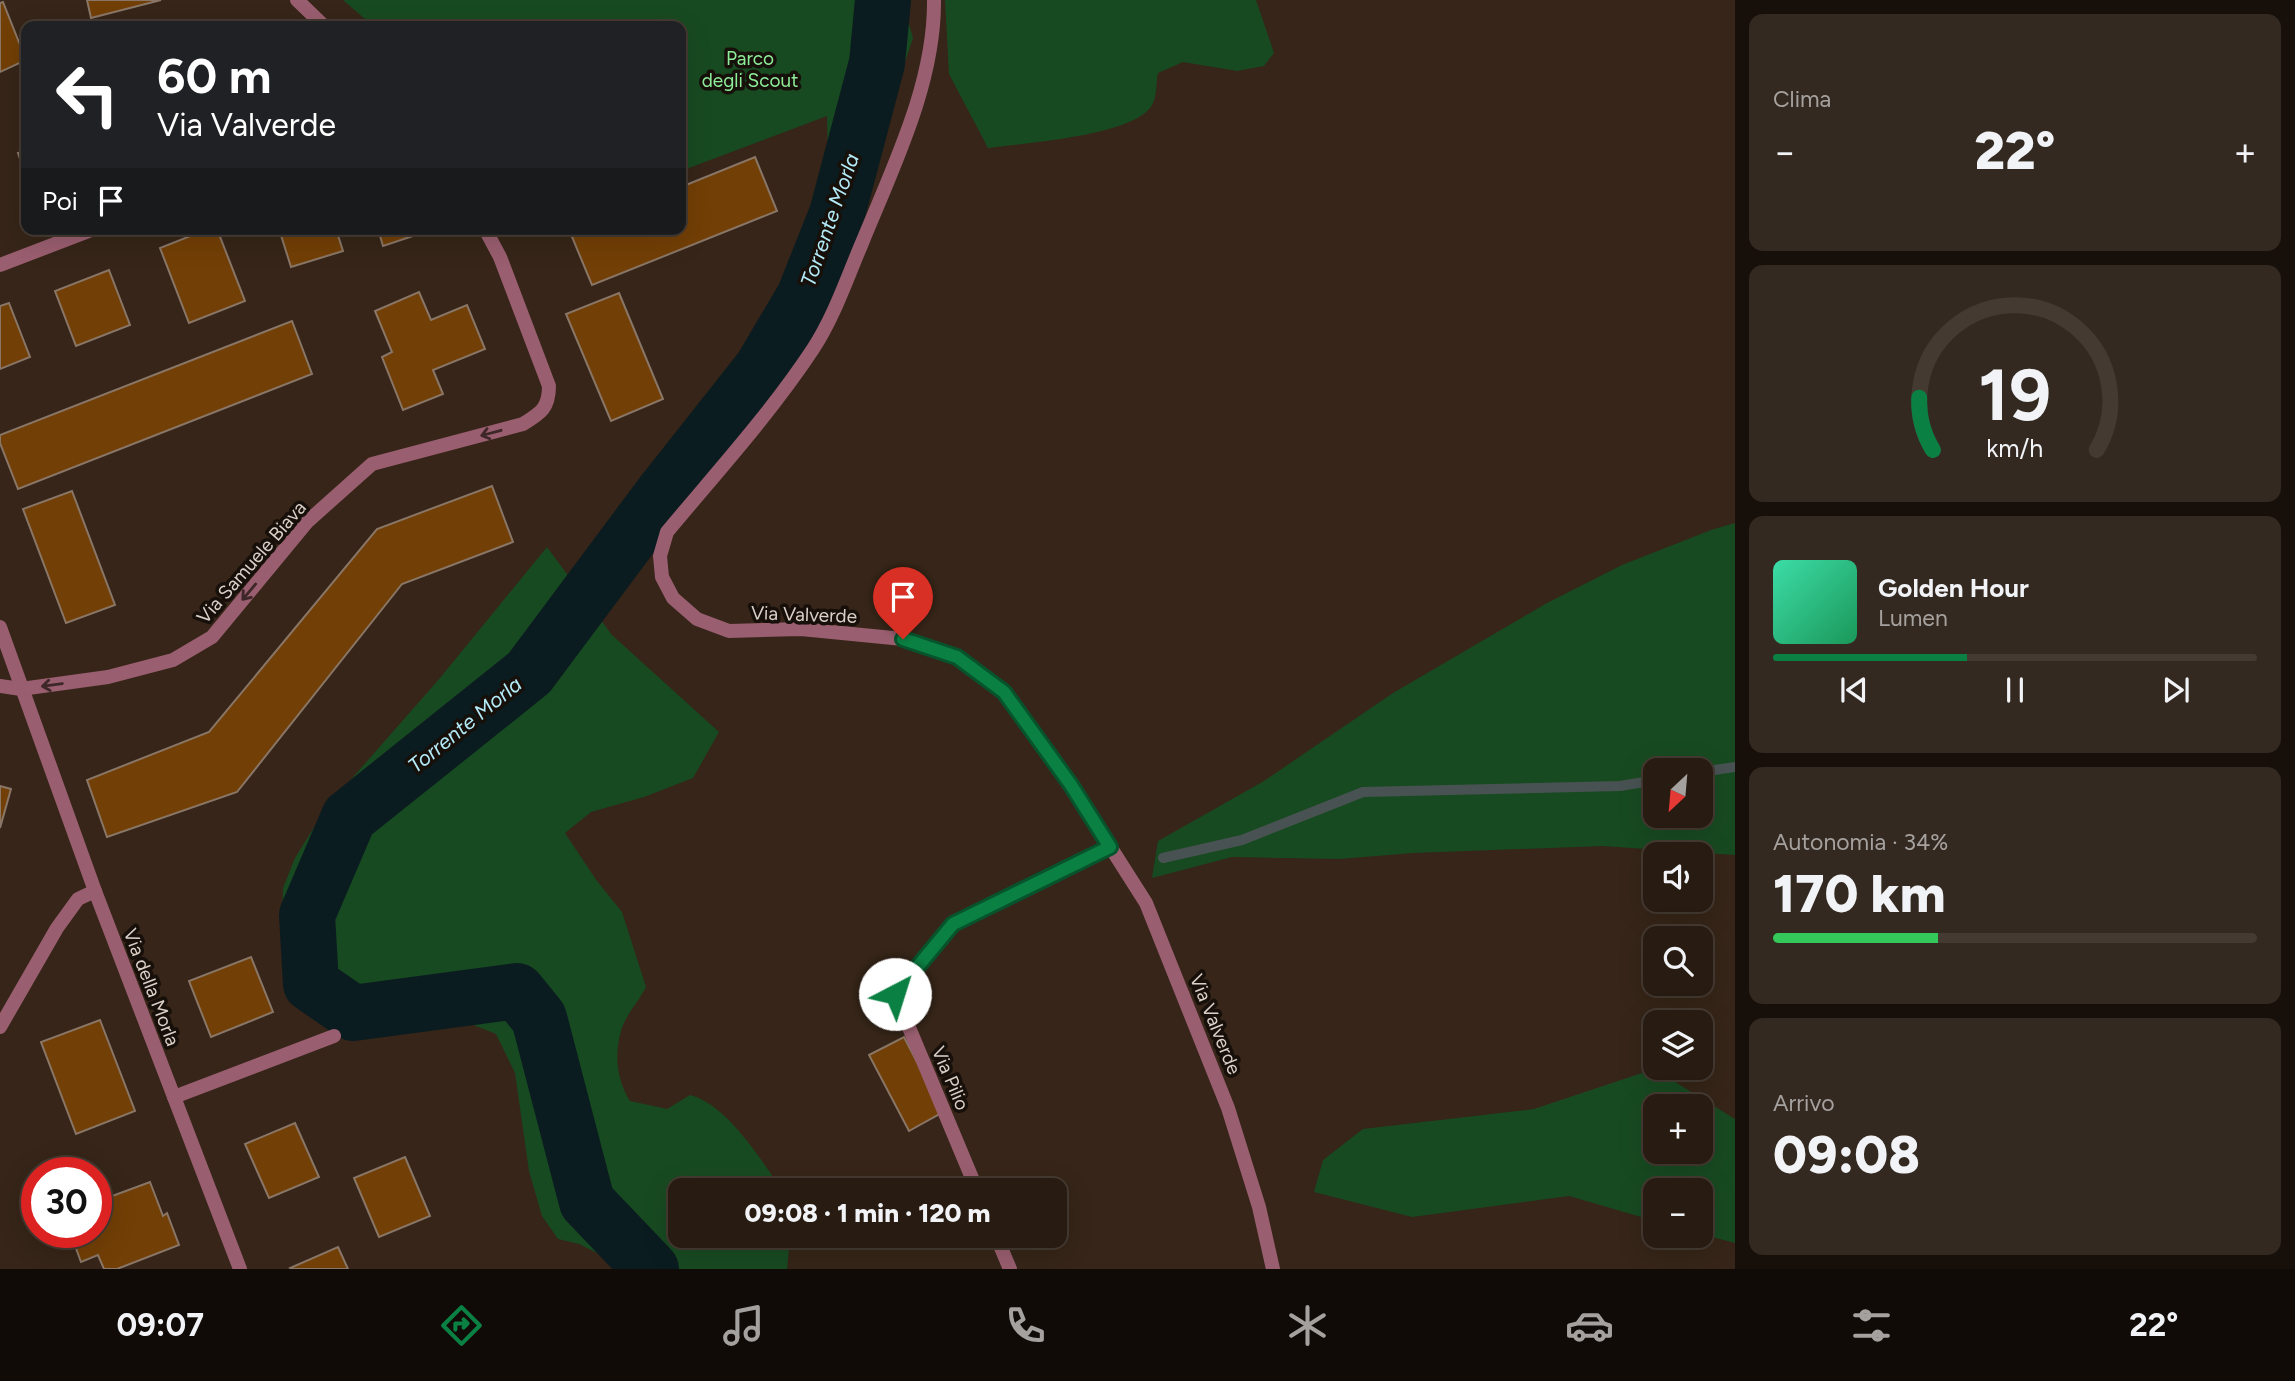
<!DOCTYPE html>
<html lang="it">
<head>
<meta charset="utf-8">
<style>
  :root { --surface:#281c12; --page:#342920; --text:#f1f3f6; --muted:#a5a19f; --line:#443a32; --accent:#0b8043 }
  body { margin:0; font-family:Figtree,sans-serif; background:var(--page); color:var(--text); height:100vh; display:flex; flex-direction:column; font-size:26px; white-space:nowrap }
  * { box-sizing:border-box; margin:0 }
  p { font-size:23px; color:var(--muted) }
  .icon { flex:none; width:38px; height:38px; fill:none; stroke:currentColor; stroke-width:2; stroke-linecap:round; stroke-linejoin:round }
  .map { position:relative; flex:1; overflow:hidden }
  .details { display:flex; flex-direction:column; gap:14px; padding:14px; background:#160f0a; width:560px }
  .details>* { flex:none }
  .banner { position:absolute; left:21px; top:21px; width:665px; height:214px; border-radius:14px; box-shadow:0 7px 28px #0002,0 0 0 2px var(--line); background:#202124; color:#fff; overflow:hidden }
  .needle { width:46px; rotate:206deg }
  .tools { position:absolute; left:1643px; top:758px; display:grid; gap:14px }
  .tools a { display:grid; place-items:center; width:70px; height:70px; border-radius:14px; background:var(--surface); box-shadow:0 7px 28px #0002,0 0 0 2px var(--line); font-size:35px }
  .speed { position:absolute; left:21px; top:1157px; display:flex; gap:14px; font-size:35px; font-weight:700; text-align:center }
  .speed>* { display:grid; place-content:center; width:91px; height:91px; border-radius:50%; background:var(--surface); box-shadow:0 7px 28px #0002,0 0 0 2px var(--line); line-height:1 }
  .speed .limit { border:10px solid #d22; background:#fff; color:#111 }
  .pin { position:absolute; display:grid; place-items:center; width:60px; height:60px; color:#fff; margin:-72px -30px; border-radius:50% 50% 50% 0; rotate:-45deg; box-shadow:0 0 7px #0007 }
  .pin .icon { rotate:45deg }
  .me { position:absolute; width:77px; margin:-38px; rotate:40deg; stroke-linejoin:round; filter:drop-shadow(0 0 5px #0008) }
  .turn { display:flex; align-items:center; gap:24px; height:147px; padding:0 21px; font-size:32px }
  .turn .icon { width:91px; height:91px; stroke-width:2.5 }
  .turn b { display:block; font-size:49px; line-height:60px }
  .then { display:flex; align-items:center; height:66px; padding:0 21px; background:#0003; gap:14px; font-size:26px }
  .big { font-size:52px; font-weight:800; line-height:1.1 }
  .details .card { flex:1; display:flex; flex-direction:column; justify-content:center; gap:10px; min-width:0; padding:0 24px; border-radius:14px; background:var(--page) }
  .details .dial { align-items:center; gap:0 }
  .dial svg { height:182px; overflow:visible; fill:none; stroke:var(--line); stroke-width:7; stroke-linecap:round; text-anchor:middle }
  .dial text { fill:var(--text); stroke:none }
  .song { display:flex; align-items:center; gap:21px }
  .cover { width:84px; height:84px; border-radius:10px; background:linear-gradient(135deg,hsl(160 70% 55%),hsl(150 70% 35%)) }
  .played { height:7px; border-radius:4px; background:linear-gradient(90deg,var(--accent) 40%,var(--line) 40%) }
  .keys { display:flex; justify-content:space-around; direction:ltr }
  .heat { display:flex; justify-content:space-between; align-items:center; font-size:38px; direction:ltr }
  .charge { height:10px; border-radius:5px; background:linear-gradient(90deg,#34c759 34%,var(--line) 0) }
  .trip { position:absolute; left:668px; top:1178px; width:399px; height:70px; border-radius:14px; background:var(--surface); box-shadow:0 7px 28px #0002,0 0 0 2px var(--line); font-weight:800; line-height:70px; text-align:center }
  .tab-bar { display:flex; height:112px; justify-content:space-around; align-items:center; background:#100b07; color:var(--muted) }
  .tab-bar .icon { width:49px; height:49px }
  .tab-bar .current { color:var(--accent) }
  .tab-bar b { font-size:32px; color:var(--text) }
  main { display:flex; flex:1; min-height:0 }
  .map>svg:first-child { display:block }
  .green { fill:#184a21; fill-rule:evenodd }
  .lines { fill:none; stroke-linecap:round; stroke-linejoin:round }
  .stream { stroke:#495252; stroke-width:10 }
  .river { stroke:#0b1c20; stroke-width:56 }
  .building { fill:#723f06; stroke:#897666; stroke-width:2 }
  .minor { stroke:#995e6f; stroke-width:14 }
  .oneway { stroke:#3e2728 }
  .route-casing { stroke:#07532c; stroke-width:18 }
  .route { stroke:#0b8043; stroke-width:12 }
  .labels { text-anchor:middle; stroke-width:7; stroke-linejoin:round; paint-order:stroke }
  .park-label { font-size:19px; fill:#8ded99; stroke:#17100a }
  .street-label { font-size:19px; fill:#dbd0c8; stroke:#17100a }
  .water-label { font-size:21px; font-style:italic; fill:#b3ebf9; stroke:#17100a }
</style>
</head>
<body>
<main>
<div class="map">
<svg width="1735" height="1269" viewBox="0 0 1735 1269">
  <rect width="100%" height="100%" fill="#362518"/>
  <g class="green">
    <path d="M343,0h559l11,38 -55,164 -70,81 40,-124 -1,-43 -146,55v-145h-308z"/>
    <path d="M945,0h311l18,53 -10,13 -27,5 -54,-9 -25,11c-2,9 -1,24 -6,32 -17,31 -129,38 -164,43l-39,-74z"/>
    <path d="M1735,523v332l-133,-9 -189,7 -74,6 -107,-2 -80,21 6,-37 106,-60 129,-88 154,-90 75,-38 89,-35zM1701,770v46h-45v-46z"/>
    <path d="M547,547l65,88 107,97 -26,46 -49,19 -53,15 -26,21 32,48 25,31 24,75c-7,14 -21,29 -25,44 -7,24 -4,50 9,70l37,8 23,-14c37,9 71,65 92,95h-101v46h109l-3,33h-158l-50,-25 -21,-5 -16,-23 -13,-45 -14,-98 -19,-39 -30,-12 -93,-2 -41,-10 -24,-22 -17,-28 -9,-34 1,-38 12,-30 31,-50 114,-130z"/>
    <path d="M1654,1069l81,50v124l-34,-9v-44h-45l-1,31 -86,-25 -157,21 -98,-25 9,-32 40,-31 171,-20zM1701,1106v46h-45v-46z"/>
  </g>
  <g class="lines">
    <g class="stream">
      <path d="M1701,772l34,-5"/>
      <path d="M1163,858l79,-18 121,-48 257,-6 36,-6"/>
    </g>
    <path class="river" d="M651,1269l-64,-67 -48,-184 -22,-27 -164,22 -42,-29 -4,-69 42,-98 180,-144 135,-181 98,-124 42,-71 33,-83 40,-151 6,-63"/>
  </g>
  <g class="building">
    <path d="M87,0h74l-70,18z"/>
    <path d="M3,2l23,58 -26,12v-69z"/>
    <path d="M26,151v26l-8,-24z"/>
    <path d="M755,157l22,54 -185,74 -22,-53 7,-3h104v-42z"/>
    <path d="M208,229h9l28,72 -56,22 -29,-75z"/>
    <path d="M279,229h57l7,22 -52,16z"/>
    <path d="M378,229h56l-51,17z"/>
    <path d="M109,270l21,55 -54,21 -21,-55z"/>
    <path d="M419,292l12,28 36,-15 18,44 -52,21 10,24 -40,16 -21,-53 10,-5 -17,-41z"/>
    <path d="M619,293l44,106 -52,22 -45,-107z"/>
    <path d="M9,303l21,54 -30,12v-63z"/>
    <path d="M292,321l20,53 -294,115 -18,-46v-8z"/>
    <path d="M492,486l21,56 -111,42 -165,208 -130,45 -20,-57 122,-48 168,-203z"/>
    <path d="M72,491l43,114 -49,18 -43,-114z"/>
    <path d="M0,786l11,3 -11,39z"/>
    <path d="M251,957l22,55 -62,25 -22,-56z"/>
    <path d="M100,1020l35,91 -59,23 -35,-92z"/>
    <path d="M904,1037l39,75 -34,19 -40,-76z"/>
    <path d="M295,1123l24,54 -50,21 -24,-54z"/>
    <path d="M405,1157l25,59 -51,21 -25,-59z"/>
    <path d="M150,1182l13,34 4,-3 12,32 -62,24h-13l-6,-14 -17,7 -11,-30h26v-30z"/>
    <path d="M338,1247l10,22h-57l-1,-1z"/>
  </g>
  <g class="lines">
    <g class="minor">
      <path d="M297,0l27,26"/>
      <path d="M934,0c1,83 -41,167 -72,243 -15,35 -28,74 -49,106 -43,65 -96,123 -146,183l-7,24 2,21 11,21 24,21 32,12 72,-2 102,10 54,18 47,35 67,93 75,118 82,205 31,99 14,62"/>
      <path d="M0,265l94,-36"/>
      <path d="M0,627l95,264 145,378"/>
      <path d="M0,686l21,3 87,-12 65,-17 39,-23 95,-115 65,-58 151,-40c18,-11 26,-16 26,-38l-49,-129 -15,-28"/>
      <path d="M0,1027l57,-99 21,-29 17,-8"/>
      <path d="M174,1097l160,-61"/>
      <path d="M977,1190l-82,-196 58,-70 157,-77"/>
      <path d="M996,1236l14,33"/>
    </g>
  </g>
  <defs><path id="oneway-shaft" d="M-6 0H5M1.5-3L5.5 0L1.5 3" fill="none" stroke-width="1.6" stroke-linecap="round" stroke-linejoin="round" transform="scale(1.75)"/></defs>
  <g class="oneway">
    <use href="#oneway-shaft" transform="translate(491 433) rotate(165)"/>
    <use href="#oneway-shaft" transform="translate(249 592) rotate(130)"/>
    <use href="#oneway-shaft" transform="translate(52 685) rotate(172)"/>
  </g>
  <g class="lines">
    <g class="route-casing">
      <path id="route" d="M895,994l58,-70 157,-77 -39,-62 -67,-93 -47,-35 -54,-18"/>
    </g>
    <use href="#route" class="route"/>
  </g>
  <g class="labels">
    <g class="park-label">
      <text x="750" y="65">Parco<tspan x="750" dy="22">degli Scout</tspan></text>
    </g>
    <g class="street-label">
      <text transform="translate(251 562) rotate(-49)" y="7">Via Samuele Biava</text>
      <text transform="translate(804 614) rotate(2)" y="7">Via Valverde</text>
      <text transform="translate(152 987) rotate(69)" y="7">Via della Morla</text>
      <text transform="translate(1216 1024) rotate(68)" y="7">Via Valverde</text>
      <text transform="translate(951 1078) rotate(67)" y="7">Via Pilio</text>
    </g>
    <g class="water-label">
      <text transform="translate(830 220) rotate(-71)" y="7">Torrente Morla</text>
      <text transform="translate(465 725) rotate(-39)" y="7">Torrente Morla</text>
    </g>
  </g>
</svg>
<div class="tools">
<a><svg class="needle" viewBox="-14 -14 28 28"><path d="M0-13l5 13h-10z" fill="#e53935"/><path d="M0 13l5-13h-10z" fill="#a5a19f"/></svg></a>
<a><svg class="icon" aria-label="sound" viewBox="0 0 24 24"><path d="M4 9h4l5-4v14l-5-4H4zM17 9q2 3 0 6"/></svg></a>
<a><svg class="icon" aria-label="search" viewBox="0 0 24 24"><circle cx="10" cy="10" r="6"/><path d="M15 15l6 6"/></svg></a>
<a><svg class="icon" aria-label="layers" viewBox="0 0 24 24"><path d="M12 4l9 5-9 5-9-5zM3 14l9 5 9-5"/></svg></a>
<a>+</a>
<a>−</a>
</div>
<div class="speed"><div class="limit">30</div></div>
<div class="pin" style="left:903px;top:639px;background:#d93025"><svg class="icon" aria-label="arrive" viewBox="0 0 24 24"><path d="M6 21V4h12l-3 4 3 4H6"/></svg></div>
<svg class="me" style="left:895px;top:994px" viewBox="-20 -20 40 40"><circle r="19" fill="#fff"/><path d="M0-13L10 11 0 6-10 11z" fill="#0b8043"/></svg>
<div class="trip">09:08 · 1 min · 120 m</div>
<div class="banner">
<div class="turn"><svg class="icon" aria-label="left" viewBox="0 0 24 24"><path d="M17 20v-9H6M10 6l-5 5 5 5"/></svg><div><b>60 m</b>Via Valverde</div></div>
<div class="then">Poi<svg class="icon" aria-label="arrive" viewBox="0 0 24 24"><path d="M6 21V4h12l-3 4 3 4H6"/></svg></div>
</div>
</div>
<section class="details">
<div class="card"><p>Clima</p>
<div class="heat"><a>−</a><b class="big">22°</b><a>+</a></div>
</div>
<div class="card dial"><svg viewBox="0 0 100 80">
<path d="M14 69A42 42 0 1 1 86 69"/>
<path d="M14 69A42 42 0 0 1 8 46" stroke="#0b8043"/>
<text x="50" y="56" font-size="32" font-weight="700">19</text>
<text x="50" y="72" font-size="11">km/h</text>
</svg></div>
<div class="card">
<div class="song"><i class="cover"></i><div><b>Golden Hour</b><p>Lumen</p></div></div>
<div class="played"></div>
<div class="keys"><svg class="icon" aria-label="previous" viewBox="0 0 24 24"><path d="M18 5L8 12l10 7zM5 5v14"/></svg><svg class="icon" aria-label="pause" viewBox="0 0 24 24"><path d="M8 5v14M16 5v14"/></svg><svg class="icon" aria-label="next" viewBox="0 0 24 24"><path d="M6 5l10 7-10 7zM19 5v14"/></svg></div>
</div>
<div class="card"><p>Autonomia · 34%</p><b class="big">170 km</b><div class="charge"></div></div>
<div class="card"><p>Arrivo</p><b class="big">09:08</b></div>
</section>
</main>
<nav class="tab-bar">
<b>09:07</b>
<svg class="icon current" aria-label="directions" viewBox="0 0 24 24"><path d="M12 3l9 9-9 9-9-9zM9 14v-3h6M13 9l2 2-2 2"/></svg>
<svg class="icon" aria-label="music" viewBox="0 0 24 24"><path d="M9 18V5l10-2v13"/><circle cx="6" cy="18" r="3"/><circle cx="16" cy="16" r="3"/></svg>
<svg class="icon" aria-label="phone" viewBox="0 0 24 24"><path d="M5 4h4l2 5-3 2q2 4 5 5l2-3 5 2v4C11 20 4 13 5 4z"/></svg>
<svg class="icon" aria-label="climate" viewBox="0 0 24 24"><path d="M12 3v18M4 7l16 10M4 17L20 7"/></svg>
<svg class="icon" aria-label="car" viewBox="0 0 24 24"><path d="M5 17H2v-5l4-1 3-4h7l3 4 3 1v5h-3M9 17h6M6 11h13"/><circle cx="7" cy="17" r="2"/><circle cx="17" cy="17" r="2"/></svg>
<svg class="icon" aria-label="filters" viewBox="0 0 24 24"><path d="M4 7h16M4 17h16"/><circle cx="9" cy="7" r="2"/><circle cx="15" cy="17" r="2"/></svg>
<b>22°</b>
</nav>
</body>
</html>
